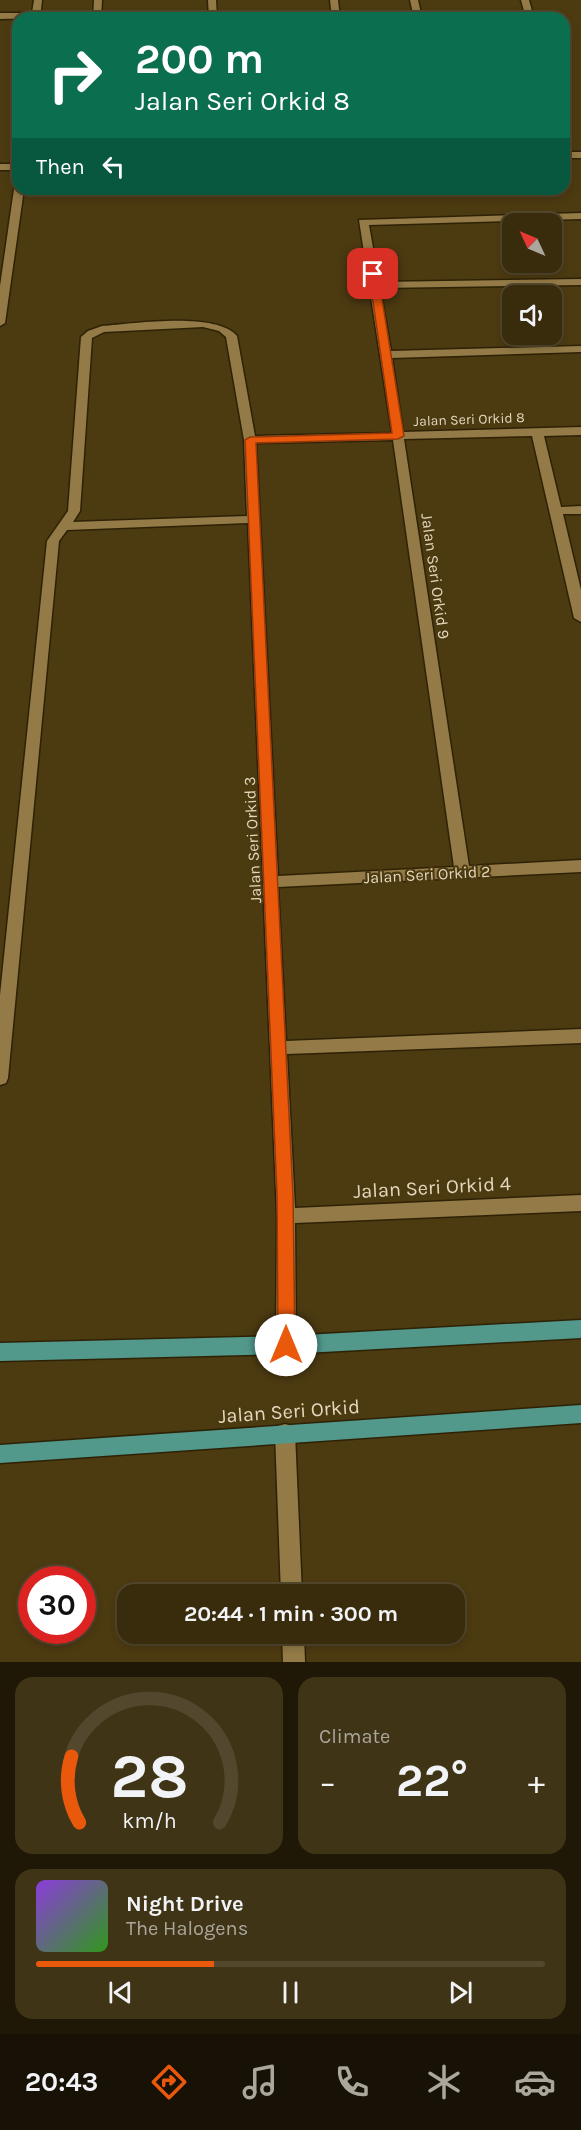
<!DOCTYPE html>
<html lang="en">
<head>
<meta charset="utf-8">
<style>
  :root { --surface:#392c0d; --page:#403416; --text:#f1f3f6; --muted:#aba79d; --line:#53482e; --accent:#ea580c }
  body { margin:0; font-family:Karla,sans-serif; background:var(--page); color:var(--text); height:100vh; display:flex; flex-direction:column; font-size:22px; white-space:nowrap }
  * { box-sizing:border-box; margin:0 }
  p { font-size:20px; color:var(--muted) }
  .icon { flex:none; width:33px; height:33px; fill:none; stroke:currentColor; stroke-width:2; stroke-linecap:round; stroke-linejoin:round }
  .map { position:relative; height:1662px; overflow:hidden }
  .panel { display:flex; flex-direction:column; gap:15px; padding:15px; background:#1f1807; flex:1 }
  .panel>* { flex:none }
  .banner { position:absolute; left:12px; top:12px; width:558px; height:183px; border-radius:18px; box-shadow:0 3px 9px #0003,0 0 0 2px var(--line); background:#0b6e4f; color:#fff; overflow:hidden }
  .needle { width:39px; rotate:314deg }
  .fabs { position:absolute; left:502px; top:213px; display:grid; gap:12px }
  .fabs a { display:grid; place-items:center; width:60px; height:60px; border-radius:12px; background:var(--surface); box-shadow:0 3px 9px #0003,0 0 0 2px var(--line); font-size:30px }
  .speed { position:absolute; left:18px; top:1566px; display:flex; gap:12px; font-size:30px; font-weight:700; text-align:center }
  .speed>* { display:grid; place-content:center; width:78px; height:78px; border-radius:50%; background:var(--surface); box-shadow:0 3px 9px #0003,0 0 0 2px var(--line); line-height:1 }
  .speed .limit { border:9px solid #d22; background:#fff; color:#111 }
  .pin { position:absolute; display:grid; place-items:center; width:51px; height:51px; color:#fff; margin:-26px; border-radius:12px; box-shadow:0 3px 9px #0006 }
  .me { position:absolute; width:66px; margin:-33px; rotate:0deg; stroke-linejoin:round; filter:drop-shadow(0 0 4px #0008) }
  .turn { display:flex; align-items:center; gap:21px; height:126px; padding:0 24px; font-size:27px }
  .turn .icon { width:78px; height:78px; stroke-width:2.5 }
  .turn b { display:block; font-size:42px; line-height:51px }
  .then { display:flex; align-items:center; height:57px; padding:0 24px; background:#0003; gap:12px; font-size:22px }
  .big { font-size:45px; font-weight:700; line-height:1.1 }
  .panel .tile { flex:1; display:flex; flex-direction:column; justify-content:center; gap:9px; min-width:0; padding:0 21px; border-radius:18px; background:var(--page) }
  .panel .dial { align-items:center; gap:0 }
  .dial svg { height:156px; overflow:visible; fill:none; stroke:var(--line); stroke-width:7; stroke-linecap:round; text-anchor:middle }
  .dial text { fill:var(--text); stroke:none }
  .song { display:flex; align-items:center; gap:18px }
  .cover { width:72px; height:72px; border-radius:9px; background:linear-gradient(135deg,hsl(270 70% 55%),hsl(110 70% 35%)) }
  .played { height:6px; border-radius:3px; background:linear-gradient(90deg,var(--accent) 35%,var(--line) 35%) }
  .keys { display:flex; justify-content:space-around; direction:ltr }
  .heat { display:flex; justify-content:space-between; align-items:center; font-size:33px; direction:ltr }
  .panel .tiles { flex:1; display:grid; gap:15px; grid-template-columns:1fr 1fr }
  .tile:last-child { grid-column:span 2 }
  .trip { position:absolute; left:117px; top:1584px; width:348px; height:60px; border-radius:18px; background:var(--surface); box-shadow:0 3px 9px #0003,0 0 0 2px var(--line); font-weight:700; line-height:60px; text-align:center }
  .tabs { display:flex; height:96px; justify-content:space-around; align-items:center; background:#171205; color:var(--muted) }
  .tabs .icon { width:42px; height:42px }
  .tabs .active { color:var(--accent) }
  .tabs b { font-size:27px; color:var(--text) }
  .map>svg:first-child { display:block }
  .lines { fill:none; stroke-linecap:round; stroke-linejoin:round }
  .minor-casing { stroke:#2e2206; stroke-width:3 }
  .major-casing { stroke:#2e2206; stroke-width:3 }
  .minor { fill:#937a46; fill-rule:evenodd }
  .major { fill:#52998c; fill-rule:evenodd }
  .route { fill:#ea580c; stroke:#983908; stroke-width:1.5 }
  .labels { text-anchor:middle; stroke-width:4.5; stroke-linejoin:round; paint-order:stroke }
  .far-street-label { font-size:14px; fill:#e4d7bd; stroke:#4c3a11 }
  .street-label { font-size:16px; fill:#e4d7bd; stroke:#4c3a11 }
  .near-street-label { font-size:20px; fill:#e4d7bd; stroke:#4c3a11 }
</style>
</head>
<body>
<div class="map">
<svg width="581" height="1662" viewBox="0 0 581 1662">
  <rect width="100%" height="100%" fill="#4c3a11"/>
  <g class="lines">
    <g class="minor-casing">
      <g id="minor">
        <path d="M34,0h8l-2,18 -40,1v-6h32z"/>
        <path d="M94,0h8l-1,18h-8z"/>
        <path d="M208,0h8l1,18h-8z"/>
        <path d="M330,0h8l2,18h-8z"/>
        <path d="M410,0h8l4,18h-8z"/>
        <path d="M521,0h8l5,18h-8z"/>
        <rect x="564" y="152" width="17" height="6"/>
        <rect x="0" y="164" width="18" height="6"/>
        <path d="M18,186v3h6l-19,134 -5,3v-40l14,-97z"/>
        <path d="M581,213v6l-212,6 10,57 202,-3v6l-201,3 11,63 190,-5v6l-189,6 11,74 178,-5v8l-37,1 17,71 20,-1v8h-18l18,76v32l-7,-4 -42,-182 -128,3 65,427 112,-6v12l-303,15 8,154 295,-12v14l-294,11 8,154 286,-13v16l-286,12 1,122 -3,6 -7,3 -7,-3 -3,-6 1,-129 -29,-693 -181,7 -8,11 -51,537 -2,5 -6,2v-90l47,-454 21,-30 13,-174 7,-6 14,-5c32,-2 113,-15 135,10l18,100 137,-3 -33,-213zM203,327l16,4 7,6 18,103 3,76 -174,6 7,-11 12,-173 12,-6zM393,440l61,427 -176,9 -22,-433z"/>
        <path d="M285,1424l7,2 3,7 7,161h-21l-6,-161 3,-7z"/>
        <path d="M282,1634h22l1,28h-22z"/>
      </g>
    </g>
    <g class="major-casing">
      <g id="major">
        <path d="M581,1320v18l-295,16 -286,7v-18l286,-7z"/>
        <path d="M581,1405v18l-581,40v-18z"/>
      </g>
    </g>
    <use href="#minor" class="minor"/>
    <use href="#major" class="major"/>
  </g>
  <path class="route" d="M373,271l5,3 26,162 -6,3 -142,4 37,752 2,150 -2,5 -7,3 -6,-3 -2,-5 -1,-150 -32,-755 5,-3 142,-4 -23,-159z"/>
  <g class="labels">
    <g class="far-street-label">
      <text transform="translate(469 419) rotate(-2)" y="5">Jalan Seri Orkid 8</text>
    </g>
    <g class="street-label">
      <text transform="translate(436 576) rotate(82)" y="6">Jalan Seri Orkid 9</text>
      <text transform="translate(252 840) rotate(-93)" y="6">Jalan Seri Orkid 3</text>
      <text transform="translate(427 874) rotate(-3)" y="6">Jalan Seri Orkid 2</text>
    </g>
    <g class="near-street-label">
      <text transform="translate(432 1187) rotate(-3)" y="7">Jalan Seri Orkid 4</text>
      <text transform="translate(289 1411) rotate(-4)" y="7">Jalan Seri Orkid</text>
    </g>
  </g>
</svg>
<div class="fabs">
<a><svg class="needle" viewBox="-14 -14 28 28"><path d="M0-13l5 13h-10z" fill="#e53935"/><path d="M0 13l5-13h-10z" fill="#aba79d"/></svg></a>
<a><svg class="icon" aria-label="sound" viewBox="0 0 24 24"><path d="M4 9h4l5-4v14l-5-4H4zM17 9q2 3 0 6"/></svg></a>
</div>
<div class="speed"><div class="limit">30</div></div>
<div class="pin" style="left:373px;top:274px;background:#d93025"><svg class="icon" aria-label="arrive" viewBox="0 0 24 24"><path d="M6 21V4h12l-3 4 3 4H6"/></svg></div>
<svg class="me" style="left:286px;top:1345px" viewBox="-20 -20 40 40"><circle r="19" fill="#fff"/><path d="M0-13L10 11 0 6-10 11z" fill="#ea580c"/></svg>
<div class="trip">20:44 · 1 min · 300 m</div>
<div class="banner">
<div class="turn"><svg class="icon" aria-label="right" viewBox="0 0 24 24"><path d="M7 20v-9h11M14 6l5 5-5 5"/></svg><div><b>200 m</b>Jalan Seri Orkid 8</div></div>
<div class="then">Then<svg class="icon" aria-label="left" viewBox="0 0 24 24"><path d="M17 20v-9H6M10 6l-5 5 5 5"/></svg></div>
</div>
</div>
<section class="panel">
<div class="tiles">
<div class="tile dial"><svg viewBox="0 0 100 80">
<path d="M14 69A42 42 0 1 1 86 69"/>
<path d="M14 69A42 42 0 0 1 10 35" stroke="#ea580c"/>
<text x="50" y="56" font-size="32" font-weight="700">28</text>
<text x="50" y="72" font-size="11">km/h</text>
</svg></div>
<div class="tile"><p>Climate</p>
<div class="heat"><a>−</a><b class="big">22°</b><a>+</a></div>
</div>
<div class="tile">
<div class="song"><i class="cover"></i><div><b>Night Drive</b><p>The Halogens</p></div></div>
<div class="played"></div>
<div class="keys"><svg class="icon" aria-label="previous" viewBox="0 0 24 24"><path d="M18 5L8 12l10 7zM5 5v14"/></svg><svg class="icon" aria-label="pause" viewBox="0 0 24 24"><path d="M8 5v14M16 5v14"/></svg><svg class="icon" aria-label="next" viewBox="0 0 24 24"><path d="M6 5l10 7-10 7zM19 5v14"/></svg></div>
</div>
</div>
</section>
<nav class="tabs">
<b>20:43</b>
<svg class="icon active" aria-label="directions" viewBox="0 0 24 24"><path d="M12 3l9 9-9 9-9-9zM9 14v-3h6M13 9l2 2-2 2"/></svg>
<svg class="icon" aria-label="music" viewBox="0 0 24 24"><path d="M9 18V5l10-2v13"/><circle cx="6" cy="18" r="3"/><circle cx="16" cy="16" r="3"/></svg>
<svg class="icon" aria-label="phone" viewBox="0 0 24 24"><path d="M5 4h4l2 5-3 2q2 4 5 5l2-3 5 2v4C11 20 4 13 5 4z"/></svg>
<svg class="icon" aria-label="climate" viewBox="0 0 24 24"><path d="M12 3v18M4 7l16 10M4 17L20 7"/></svg>
<svg class="icon" aria-label="car" viewBox="0 0 24 24"><path d="M5 17H2v-5l4-1 3-4h7l3 4 3 1v5h-3M9 17h6M6 11h13"/><circle cx="7" cy="17" r="2"/><circle cx="17" cy="17" r="2"/></svg>
</nav>
</body>
</html>
